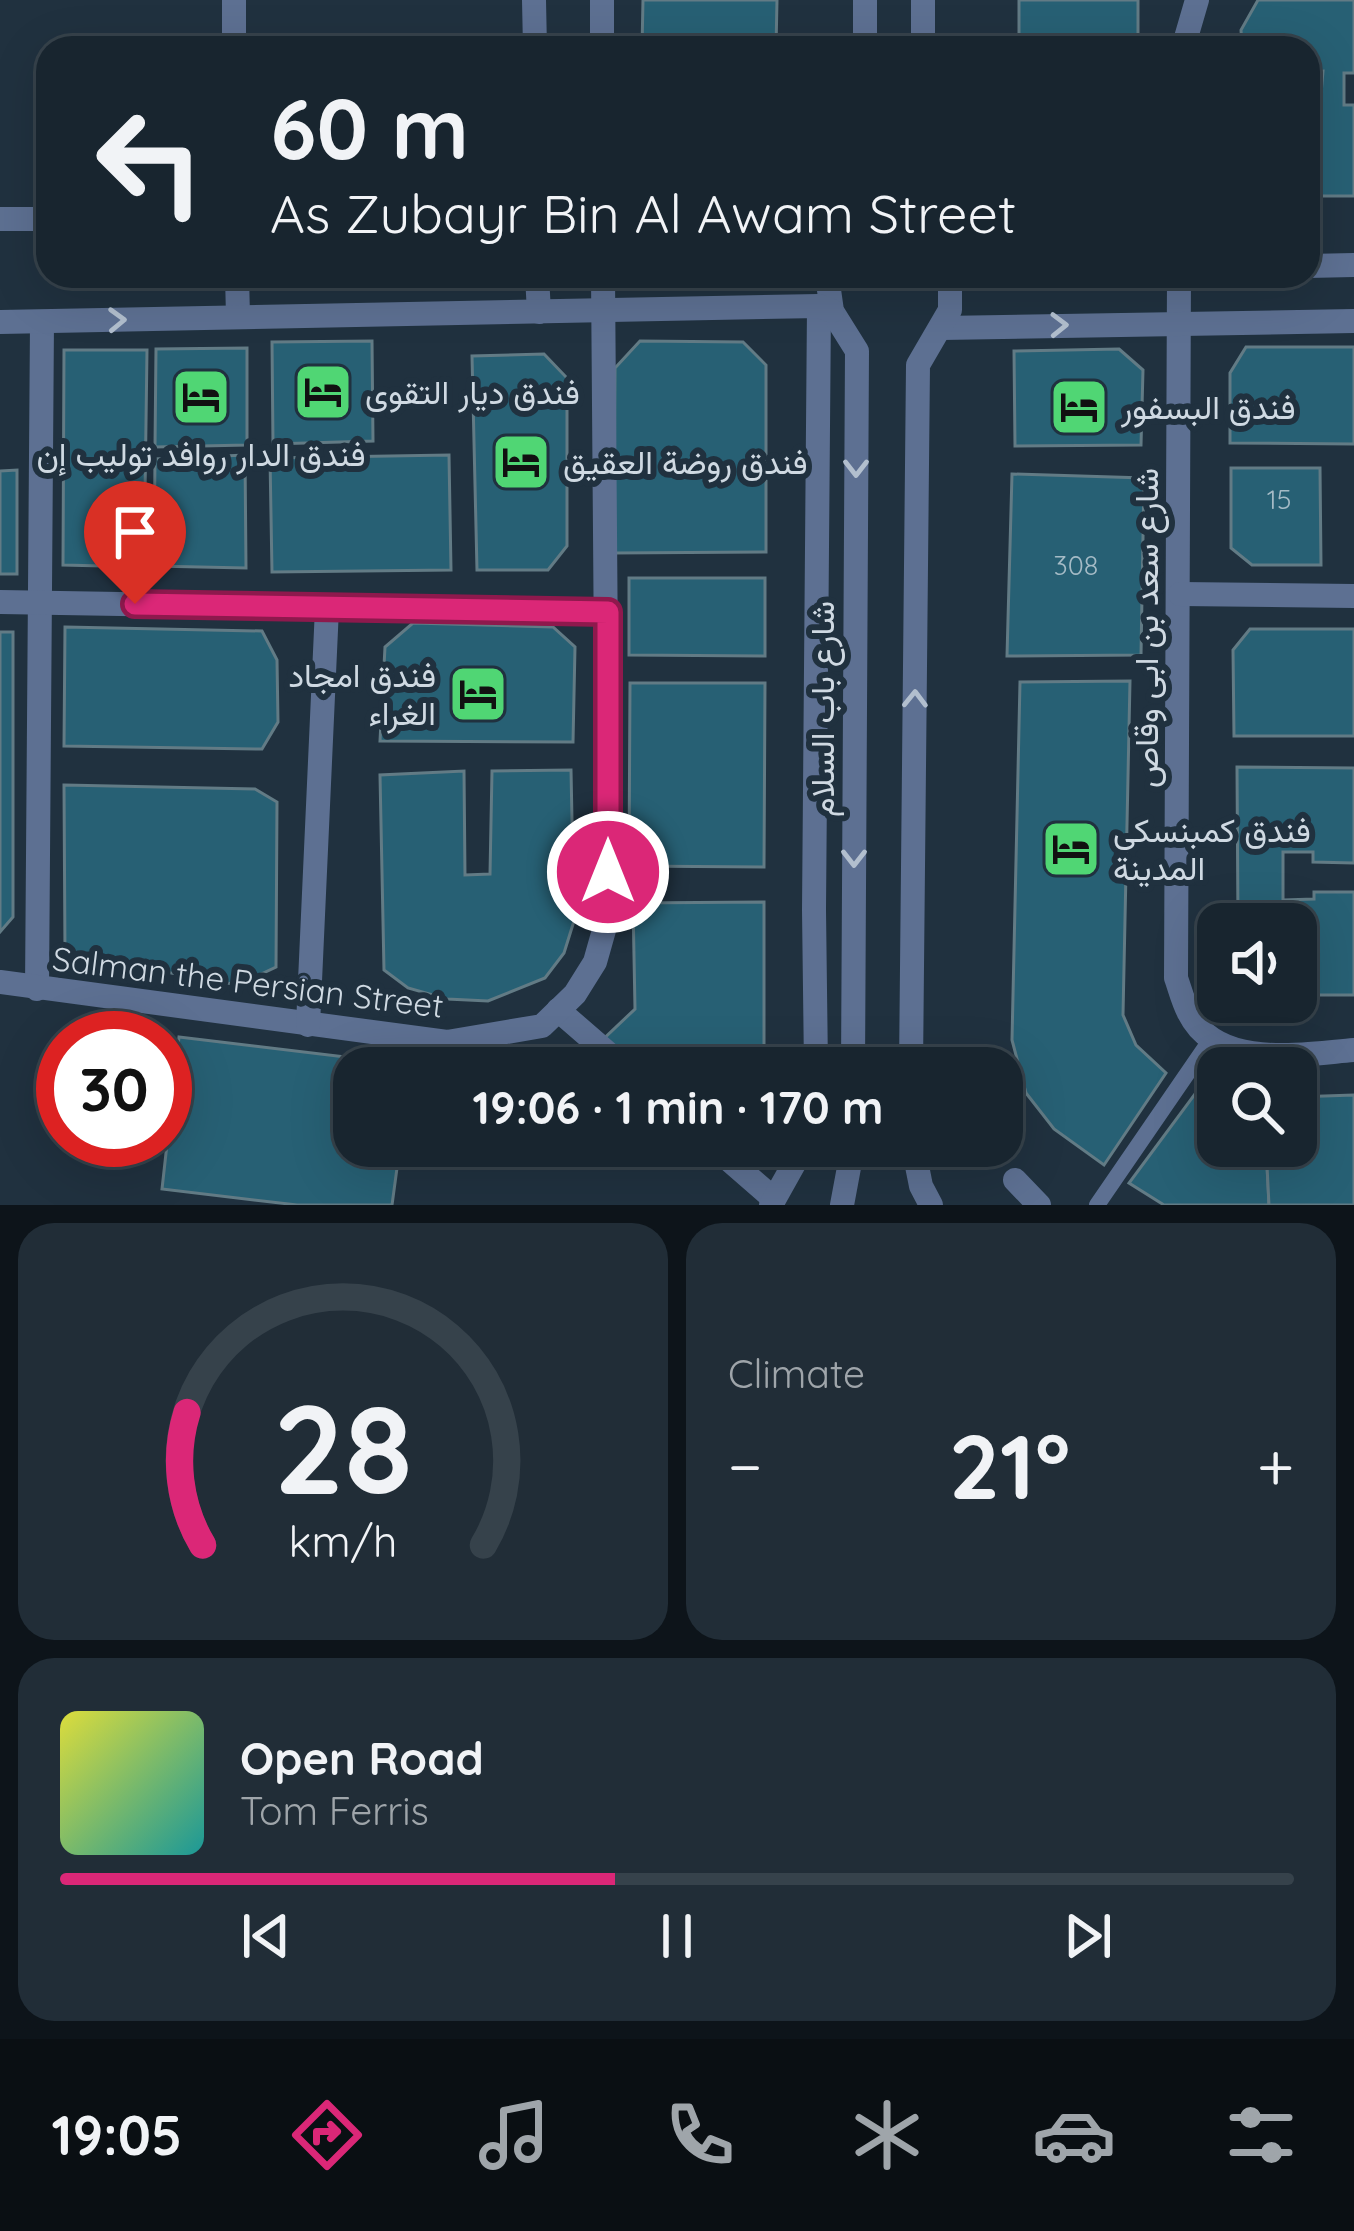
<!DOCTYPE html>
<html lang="en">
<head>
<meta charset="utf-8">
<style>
  :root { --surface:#18252f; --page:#212d37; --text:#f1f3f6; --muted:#9fa5aa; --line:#36424b; --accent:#db2777 }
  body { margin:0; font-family:Quicksand,Vazirmatn,sans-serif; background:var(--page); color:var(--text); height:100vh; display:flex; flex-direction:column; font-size:45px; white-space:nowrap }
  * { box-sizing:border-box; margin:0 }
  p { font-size:39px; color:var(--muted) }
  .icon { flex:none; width:66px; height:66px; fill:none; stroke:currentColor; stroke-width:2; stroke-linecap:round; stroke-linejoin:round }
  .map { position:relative; height:1205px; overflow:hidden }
  .details { display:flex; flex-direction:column; gap:18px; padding:18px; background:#0d141a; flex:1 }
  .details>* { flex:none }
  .top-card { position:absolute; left:36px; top:36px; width:1284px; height:252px; border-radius:36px; box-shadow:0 12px 48px #0002,0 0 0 3px var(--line); background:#18252f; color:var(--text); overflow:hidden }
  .fabs { position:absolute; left:1197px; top:903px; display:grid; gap:24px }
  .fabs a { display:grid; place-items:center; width:120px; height:120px; border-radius:24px; background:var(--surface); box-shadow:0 12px 48px #0002,0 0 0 3px var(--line); font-size:60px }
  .speed { position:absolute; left:36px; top:1011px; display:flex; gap:24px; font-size:60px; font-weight:700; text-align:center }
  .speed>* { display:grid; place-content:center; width:156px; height:156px; border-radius:50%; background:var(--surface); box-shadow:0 12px 48px #0002,0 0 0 3px var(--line); line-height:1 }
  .speed .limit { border:18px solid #d22; background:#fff; color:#111 }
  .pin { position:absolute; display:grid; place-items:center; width:102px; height:102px; color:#fff; margin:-123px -51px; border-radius:50% 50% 50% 0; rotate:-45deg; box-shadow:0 0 12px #0007 }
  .pin .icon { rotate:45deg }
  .me { position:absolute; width:132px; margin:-66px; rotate:0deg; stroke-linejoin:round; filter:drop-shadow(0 0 9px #0008) }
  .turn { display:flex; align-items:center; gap:42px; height:252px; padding:0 36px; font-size:54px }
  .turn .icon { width:156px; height:156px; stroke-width:2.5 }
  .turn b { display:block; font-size:84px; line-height:102px }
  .big { font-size:90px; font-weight:700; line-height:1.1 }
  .details .card { flex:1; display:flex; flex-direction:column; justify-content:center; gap:18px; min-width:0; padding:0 42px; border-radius:36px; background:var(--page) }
  .details .dial { align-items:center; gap:0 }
  .dial svg { height:312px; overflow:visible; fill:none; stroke:var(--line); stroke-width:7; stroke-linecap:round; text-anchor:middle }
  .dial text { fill:var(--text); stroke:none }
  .song { display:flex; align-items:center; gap:36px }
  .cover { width:144px; height:144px; border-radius:18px; background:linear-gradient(135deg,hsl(60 70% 55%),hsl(180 70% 35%)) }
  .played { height:12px; border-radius:6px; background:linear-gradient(90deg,var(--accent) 45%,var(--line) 45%) }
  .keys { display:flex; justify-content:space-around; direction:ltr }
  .heat { display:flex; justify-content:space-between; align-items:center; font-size:66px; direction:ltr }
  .details .tiles { flex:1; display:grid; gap:18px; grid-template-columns:1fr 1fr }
  .card:last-child { grid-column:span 2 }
  .trip { position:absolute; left:333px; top:1047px; width:690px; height:120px; border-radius:36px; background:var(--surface); box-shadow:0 12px 48px #0002,0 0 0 3px var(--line); font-weight:700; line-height:120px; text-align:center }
  .tabs { display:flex; height:192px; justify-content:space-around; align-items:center; background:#0a0f13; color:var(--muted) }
  .tabs .icon { width:84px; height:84px }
  .tabs .active { color:var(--accent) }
  .tabs b { font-size:54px; color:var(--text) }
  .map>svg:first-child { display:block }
  .building { fill:#276074; stroke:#627b85; stroke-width:3 }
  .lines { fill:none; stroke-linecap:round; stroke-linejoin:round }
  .service { stroke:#5d7092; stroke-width:16 }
  .pedestrian { stroke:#5d7092; stroke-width:24 }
  .minor { stroke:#5d7092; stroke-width:24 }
  .tertiary { stroke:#5d7092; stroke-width:24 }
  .oneway { stroke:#b2bfce }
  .route-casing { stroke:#8e194d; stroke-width:30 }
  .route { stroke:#db2777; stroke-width:21 }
  .labels { text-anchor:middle; stroke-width:12; stroke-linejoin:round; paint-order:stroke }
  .number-label { font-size:27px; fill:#a5bbc6 }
  .poi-label { font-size:33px; fill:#cfd9e2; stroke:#20313f; text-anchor:start }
  .street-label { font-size:33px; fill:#cfd9e2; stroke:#20313f }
</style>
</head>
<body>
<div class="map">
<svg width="1354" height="1205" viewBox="0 0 1354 1205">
  <rect width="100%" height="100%" fill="#20313f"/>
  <g class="building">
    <path d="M643,0h134l-1,48h-134z"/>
    <rect x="1019" y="0" width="119" height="48"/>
    <path d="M1258,0h96v73h-10v32h10v91h-46v-91l12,1 3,-35 -15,1v-24h-66l-1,-18z"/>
    <path d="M372,341l1,100 -100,3 -1,-102z"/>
    <path d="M640,341l103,1 23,23v187l-152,1 1,-185z"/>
    <path d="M1246,347h108v97l-124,-1v-70z"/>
    <path d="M247,348v97l-92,2 1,-98z"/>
    <path d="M1119,349l24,21 -2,75 -126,1 -1,-95z"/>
    <path d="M64,350h83l-3,217 -81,-2z"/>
    <path d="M544,354l23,24v168l-19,24h-71l-5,-214z"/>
    <path d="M245,455l1,113 -92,-2 1,-107z"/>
    <path d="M449,455l2,115 -179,2 -2,-114z"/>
    <path d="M1231,468h89l1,97h-69l-21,-17z"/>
    <path d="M17,470v104h-17v-103z"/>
    <path d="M1012,474l132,4 -3,177 -134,1z"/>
    <path d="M629,578h136v78l-136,-1z"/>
    <path d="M413,623l140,4 22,20 -2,95 -193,-1 5,-94z"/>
    <path d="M65,627l197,4 15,29 1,62 -16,27 -198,-3z"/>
    <path d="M1250,629h104v107h-120l-1,-86z"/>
    <path d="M0,632h13v285l-13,15z"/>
    <path d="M1130,681l-7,334 13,30 30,28 -62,92 -50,-36 -28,-36 -14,-53 8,-358z"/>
    <path d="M630,683h135l-1,184 -135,-1z"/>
    <path d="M1237,767l117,1v95l-41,-1v-10h-30v48l31,-1v-7h40v103h-58v-71h-58z"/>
    <path d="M571,770l3,151 -10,32 -19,25 -57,23 -41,-2 -39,-11 -24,-18 -4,-195 84,-4 1,104 25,-1 2,-103z"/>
    <path d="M64,785l191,4 22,13 -1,165 -38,18 -173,-31z"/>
    <path d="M764,902v166h-145l-24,-21 40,-38 -2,-106z"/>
    <path d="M179,1037l233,28 -1,3h-57v78h46l-8,59h-95l-135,-16z"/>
    <path d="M1206,1079l12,9v58h48l3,59h-105l-35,-22z"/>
    <path d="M1354,1095v110h-85l-3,-59h30v-49z"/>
  </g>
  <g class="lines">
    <path class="service" d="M1097,1205l114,-166"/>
    <g class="pedestrian">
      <path d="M234,0v48"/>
      <path d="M534,0l1,48"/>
      <path d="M0,219h48"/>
      <path d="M237,276l1,40"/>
      <path d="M537,276l2,36"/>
      <path d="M37,989l5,-667"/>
      <path d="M558,1010l67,58"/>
      <path d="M816,1068l-2,-158 5,-604"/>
      <path d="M713,1146l61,53"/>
      <path d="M1015,1180l24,25"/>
      <path d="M771,1205l33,-59"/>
    </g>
    <g class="minor">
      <path d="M602,0v48"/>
      <path d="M865,48v-48"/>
      <path d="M923,48v-48"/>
      <path d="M1183,48l14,-48"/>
      <path d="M1308,266l46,-1"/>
      <path d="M827,276l5,35 25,40 -4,717"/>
      <path d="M1179,276l-3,702c4,11 7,24 13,35 28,57 114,41 165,37"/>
      <path d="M942,328l412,-7"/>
      <path d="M1180,594l174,2"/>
      <path d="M0,602l608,10"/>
      <path d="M0,982l447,60 95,-16 33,-32 20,-32 13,-46 -5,-640"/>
      <path d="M308,1025l19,-417"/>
      <path d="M911,1068l7,-703 32,-55v-34"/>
      <path d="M913,1146l8,40 10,19"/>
      <path d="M842,1205l11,-59"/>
    </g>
    <path class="tertiary" d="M0,322l819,-16 13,5"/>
  </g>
  <defs><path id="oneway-chevron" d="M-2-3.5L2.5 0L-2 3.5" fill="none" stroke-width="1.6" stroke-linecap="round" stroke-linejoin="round" transform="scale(3)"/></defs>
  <g class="oneway">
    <use href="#oneway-chevron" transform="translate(117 320) rotate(-2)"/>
    <use href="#oneway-chevron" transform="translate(1059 325) rotate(-1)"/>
    <use href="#oneway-chevron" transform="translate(856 468) rotate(90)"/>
    <use href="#oneway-chevron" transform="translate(915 699) rotate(-89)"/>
    <use href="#oneway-chevron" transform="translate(854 858) rotate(90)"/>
  </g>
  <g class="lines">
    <g class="route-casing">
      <path id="route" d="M135,604l473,8v260"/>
    </g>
    <use href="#route" class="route"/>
  </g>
  <defs>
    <g id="hotel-square" transform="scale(3)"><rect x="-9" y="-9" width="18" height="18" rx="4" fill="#50d674" stroke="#20313f"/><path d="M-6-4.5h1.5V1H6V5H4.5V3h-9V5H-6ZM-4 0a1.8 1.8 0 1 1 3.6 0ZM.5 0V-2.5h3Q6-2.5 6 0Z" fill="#111"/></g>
  </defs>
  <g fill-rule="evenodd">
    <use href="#hotel-square" x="323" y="392"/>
    <use href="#hotel-square" x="201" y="397"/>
    <use href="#hotel-square" x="1079" y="407"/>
    <use href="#hotel-square" x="521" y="462"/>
    <use href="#hotel-square" x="478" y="694"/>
    <use href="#hotel-square" x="1071" y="849"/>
  </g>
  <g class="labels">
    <g class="number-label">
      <text x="1279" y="509">15</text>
      <text x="1076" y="575">308</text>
    </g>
    <g class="poi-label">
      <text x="365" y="404">فندق ديار التقوى</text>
      <text x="1121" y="419">فندق البسفور</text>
      <text x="201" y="466" text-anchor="middle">فندق الدار روافد توليب إن</text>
      <text x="563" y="474">فندق روضة العقيق</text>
      <text x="436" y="687" text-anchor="end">فندق امجاد<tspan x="436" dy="38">الغراء</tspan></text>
      <text x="1113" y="842">فندق كمبنسكي<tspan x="1113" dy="38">المدينة</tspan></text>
    </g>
    <g class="street-label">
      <text transform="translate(1146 628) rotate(-90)" y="12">شارع سعد بن ابى وقاص</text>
      <text transform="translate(822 709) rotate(-90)" y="12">شارع باب السلام</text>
      <text transform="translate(248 982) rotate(7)" y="12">Salman the Persian Street</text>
    </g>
  </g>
</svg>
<div class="fabs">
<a><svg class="icon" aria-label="sound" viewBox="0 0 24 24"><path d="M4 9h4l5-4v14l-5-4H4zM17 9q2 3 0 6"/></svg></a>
<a><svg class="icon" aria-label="search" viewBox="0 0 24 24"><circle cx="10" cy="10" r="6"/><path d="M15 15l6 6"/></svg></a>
</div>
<div class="speed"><div class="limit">30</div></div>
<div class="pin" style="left:135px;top:604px;background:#d93025"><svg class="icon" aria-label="arrive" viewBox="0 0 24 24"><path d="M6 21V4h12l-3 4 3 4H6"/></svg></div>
<svg class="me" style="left:608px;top:872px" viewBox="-20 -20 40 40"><circle r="17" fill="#db2777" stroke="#fff" stroke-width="3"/><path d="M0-11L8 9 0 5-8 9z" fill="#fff"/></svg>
<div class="trip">19:06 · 1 min · 170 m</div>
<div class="top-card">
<div class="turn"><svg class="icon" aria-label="left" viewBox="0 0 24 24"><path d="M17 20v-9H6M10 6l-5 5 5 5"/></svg><div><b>60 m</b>As Zubayr Bin Al Awam Street</div></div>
</div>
</div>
<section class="details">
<div class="tiles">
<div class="card dial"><svg viewBox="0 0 100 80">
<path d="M14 69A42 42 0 1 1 86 69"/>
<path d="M14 69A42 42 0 0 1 10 35" stroke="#db2777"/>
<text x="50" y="56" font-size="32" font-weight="700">28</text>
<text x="50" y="72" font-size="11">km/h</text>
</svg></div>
<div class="card"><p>Climate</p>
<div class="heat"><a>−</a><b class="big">21°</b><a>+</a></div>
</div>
<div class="card">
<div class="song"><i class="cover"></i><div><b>Open Road</b><p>Tom Ferris</p></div></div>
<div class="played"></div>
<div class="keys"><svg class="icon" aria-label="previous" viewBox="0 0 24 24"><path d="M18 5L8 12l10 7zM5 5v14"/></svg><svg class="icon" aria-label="pause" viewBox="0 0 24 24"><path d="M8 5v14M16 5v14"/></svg><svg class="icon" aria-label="next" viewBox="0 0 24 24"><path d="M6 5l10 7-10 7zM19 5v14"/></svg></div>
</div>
</div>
</section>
<nav class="tabs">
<b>19:05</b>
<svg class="icon active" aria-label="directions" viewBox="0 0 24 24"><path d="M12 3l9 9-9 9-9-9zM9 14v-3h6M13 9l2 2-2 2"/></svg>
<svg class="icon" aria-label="music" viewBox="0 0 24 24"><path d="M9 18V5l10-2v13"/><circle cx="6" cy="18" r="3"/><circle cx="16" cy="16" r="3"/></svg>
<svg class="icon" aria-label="phone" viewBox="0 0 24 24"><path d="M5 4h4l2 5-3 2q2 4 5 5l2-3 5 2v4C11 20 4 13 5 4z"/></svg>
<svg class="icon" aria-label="climate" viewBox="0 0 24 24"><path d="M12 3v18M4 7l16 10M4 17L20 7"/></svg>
<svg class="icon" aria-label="car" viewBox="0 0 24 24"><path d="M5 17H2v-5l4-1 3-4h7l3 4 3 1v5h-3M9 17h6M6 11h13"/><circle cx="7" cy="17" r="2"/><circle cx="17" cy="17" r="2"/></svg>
<svg class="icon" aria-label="filters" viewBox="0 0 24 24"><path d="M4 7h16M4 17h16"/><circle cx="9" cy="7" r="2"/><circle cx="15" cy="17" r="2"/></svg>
</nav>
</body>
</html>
